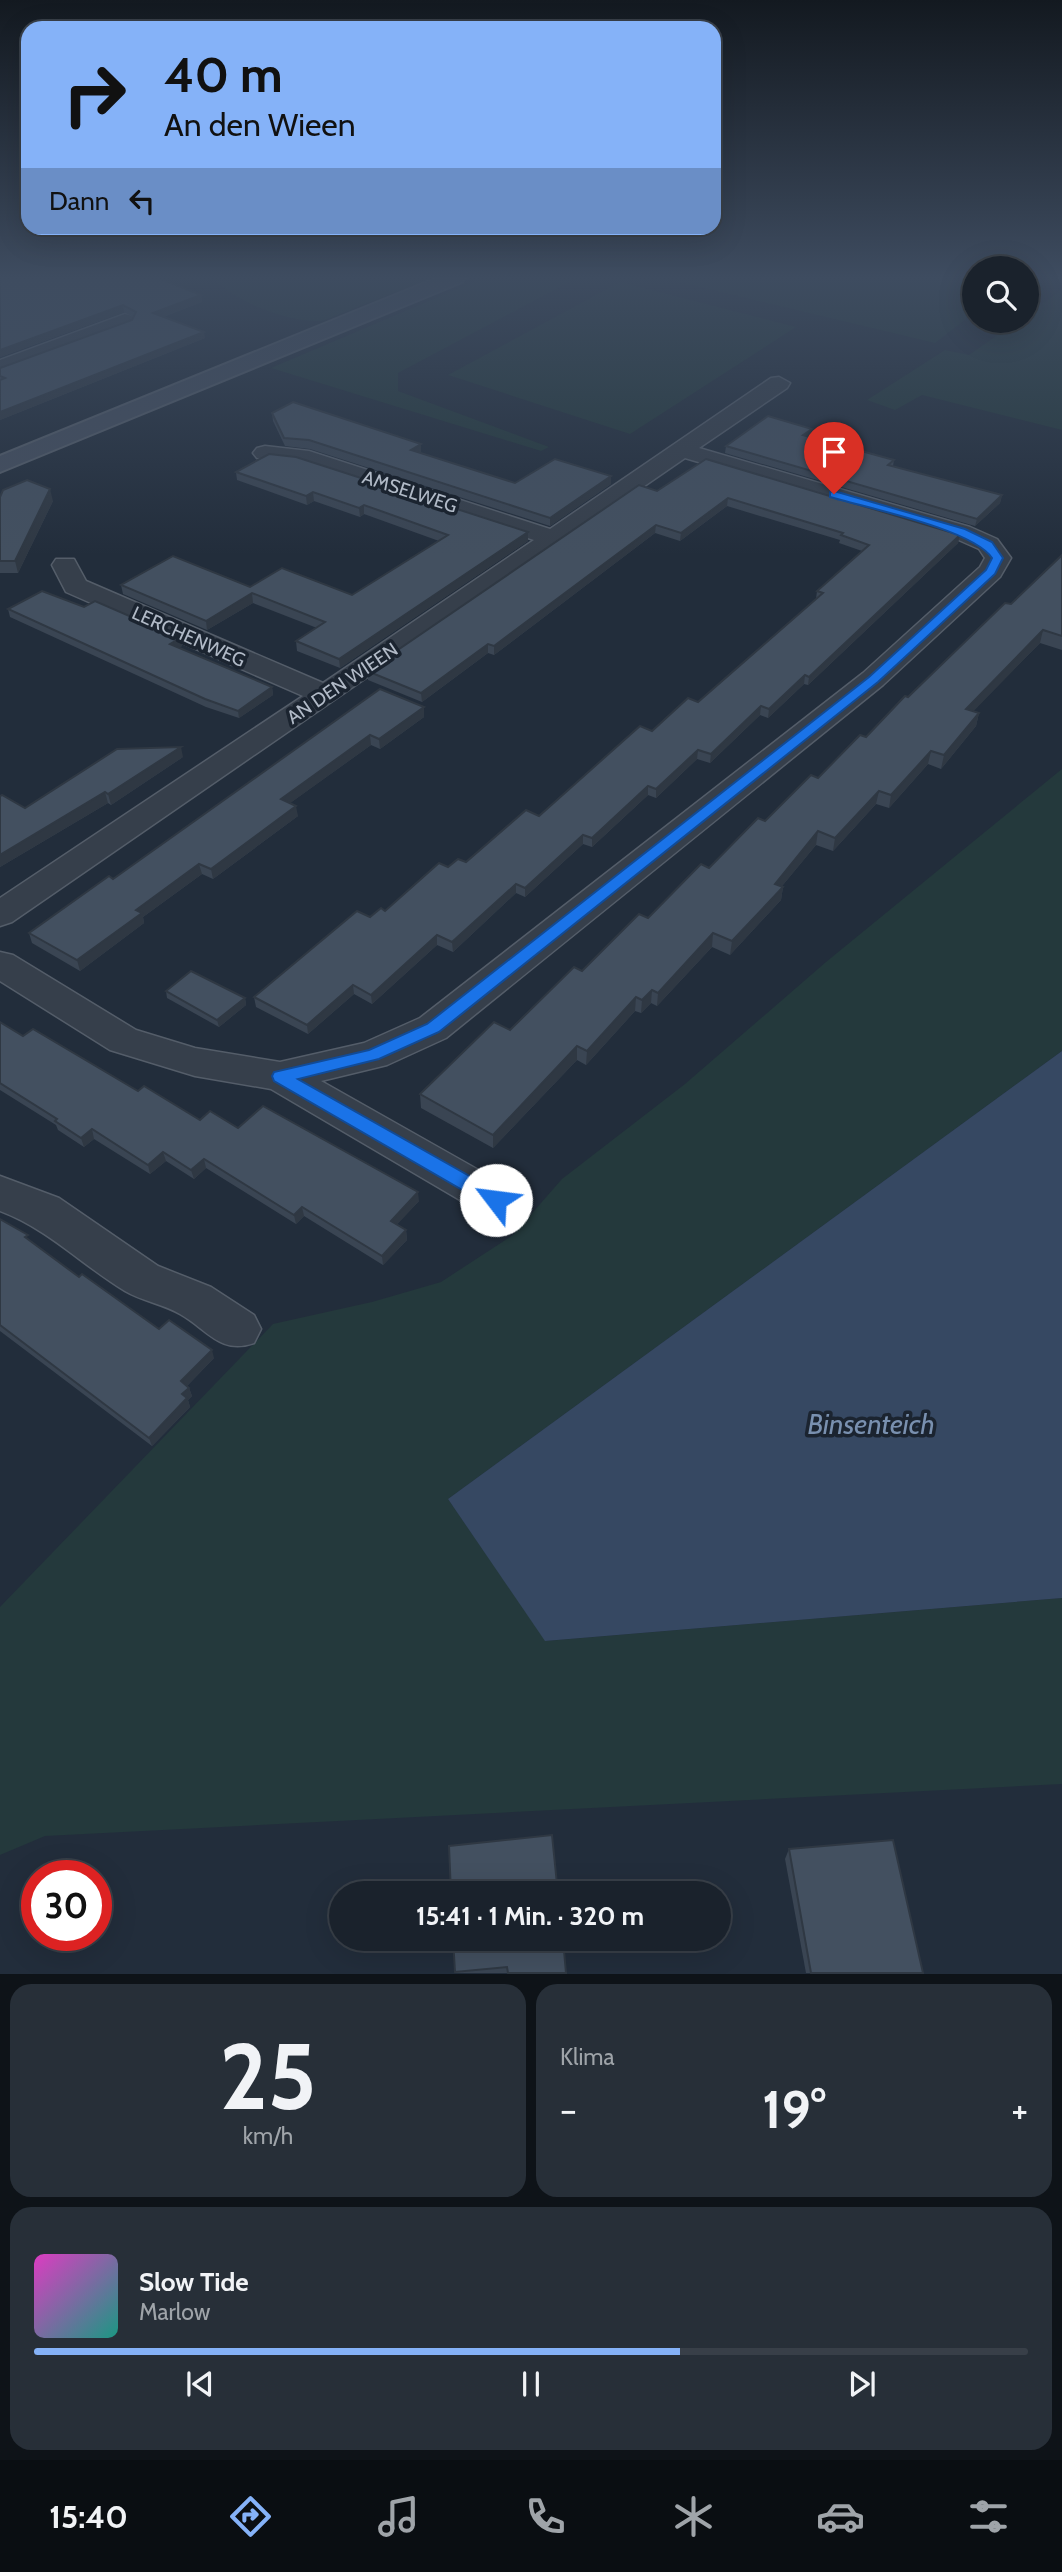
<!DOCTYPE html>
<html lang="de">
<head>
<meta charset="utf-8">
<style>
  :root { --surface:#1a222c; --page:#272f38; --text:#f1f3f6; --muted:#9fa4a9; --line:#383f48; --accent:#85b2f8 }
  body { margin:0; font-family:Cabin,sans-serif; background:var(--page); color:var(--text); height:100vh; display:flex; flex-direction:column; font-size:26px; white-space:nowrap }
  * { box-sizing:border-box; margin:0 }
  p { font-size:23px; color:var(--muted) }
  .icon { flex:none; width:38px; height:38px; fill:none; stroke:currentColor; stroke-width:2; stroke-linecap:round; stroke-linejoin:round }
  .map { position:relative; height:1974px; overflow:hidden }
  .drawer { display:flex; flex-direction:column; gap:10px; padding:10px; background:#0e1318; flex:1 }
  .drawer>* { flex:none }
  .top-card { position:absolute; left:21px; top:21px; width:700px; height:214px; border-radius:21px; box-shadow:0 7px 28px #0002,0 0 0 2px var(--line); background:#85b2f8; color:#111; overflow:hidden }
  .buttons { position:absolute; left:962px; top:256px; display:grid; gap:14px }
  .buttons a { display:grid; place-items:center; width:77px; height:77px; border-radius:50%; background:var(--surface); box-shadow:0 7px 28px #0002,0 0 0 2px var(--line); font-size:35px }
  .speed { position:absolute; left:21px; top:1860px; display:flex; gap:14px; font-size:35px; font-weight:700; text-align:center }
  .speed>* { display:grid; place-content:center; width:91px; height:91px; border-radius:50%; background:var(--surface); box-shadow:0 7px 28px #0002,0 0 0 2px var(--line); line-height:1 }
  .speed .limit { border:10px solid #d22; background:#fff; color:#111 }
  .pin { position:absolute; display:grid; place-items:center; width:60px; height:60px; color:#fff; margin:-72px -30px; border-radius:50% 50% 50% 0; rotate:-45deg; box-shadow:0 0 7px #0007 }
  .pin .icon { rotate:45deg }
  .me { position:absolute; width:77px; margin:-38px; rotate:300deg; stroke-linejoin:round; filter:drop-shadow(0 0 5px #0008) }
  .turn { display:flex; align-items:center; gap:24px; height:147px; padding:0 28px; font-size:32px }
  .turn .icon { width:91px; height:91px; stroke-width:2.5 }
  .turn b { display:block; font-size:49px; line-height:60px }
  .then { display:flex; align-items:center; height:66px; padding:0 28px; background:#0003; gap:14px; font-size:26px }
  .big { font-size:52px; font-weight:800; line-height:1.1 }
  .drawer .widget { flex:1; display:flex; flex-direction:column; justify-content:center; gap:10px; min-width:0; padding:0 24px; border-radius:21px; background:var(--page) }
  .drawer .dial { align-items:center; gap:0 }
  .dial b { font-size:91px; line-height:1 }
  .song { display:flex; align-items:center; gap:21px }
  .cover { width:84px; height:84px; border-radius:10px; background:linear-gradient(135deg,hsl(310 70% 55%),hsl(170 70% 35%)) }
  .played { height:7px; border-radius:4px; background:linear-gradient(90deg,var(--accent) 65%,var(--line) 65%) }
  .keys { display:flex; justify-content:space-around; direction:ltr }
  .heat { display:flex; justify-content:space-between; align-items:center; font-size:38px; direction:ltr }
  .drawer .tiles { flex:1; display:grid; gap:10px; grid-template-columns:1fr 1fr }
  .widget:last-child { grid-column:span 2 }
  .trip { position:absolute; left:329px; top:1881px; width:402px; height:70px; border-radius:35px; background:var(--surface); box-shadow:0 7px 28px #0002,0 0 0 2px var(--line); font-weight:800; line-height:70px; text-align:center }
  .tab-bar { display:flex; height:112px; justify-content:space-around; align-items:center; background:#0a0e12; color:var(--muted) }
  .tab-bar .icon { width:49px; height:49px }
  .tab-bar .on { color:var(--accent) }
  .tab-bar b { font-size:32px; color:var(--text) }
  .map>svg:first-child { display:block }
  .green { fill:#24393c }
  .water { fill:#364862 }
  .lines { fill:none; stroke-linecap:round; stroke-linejoin:round }
  .minor-casing { stroke:#545d69; stroke-width:3 }
  .secondary-casing { stroke:#545d69; stroke-width:4 }
  .minor { fill:#363f4b; fill-rule:evenodd }
  .secondary { fill:#444e5e; fill-rule:evenodd }
  .wall { fill:#3a4553 }
  .shaded-wall { fill:#2f3843 }
  .building { fill:#435060; stroke:#2f3843; stroke-width:2 }
  .route { fill:#1a73e8; stroke:#114b97; stroke-width:2 }
  .labels { text-anchor:middle; stroke-width:7; stroke-linejoin:round; paint-order:stroke }
  .far-street-label { font-size:19px; fill:#b1bac7; stroke:#1b2430 }
  .near-water-label { font-size:28px; font-style:italic; fill:#7990af; stroke:#1b2430 }
</style>
</head>
<body>
<div class="map">
<svg width="1062" height="1974" viewBox="0 0 1062 1974">
  <rect width="100%" height="100%" fill="#222d3b"/>
  <g class="green">
    <path d="M213,278h218l-109,43c-33,2 -87,-19 -109,-43z"/>
    <path d="M483,278h94l-179,95v18l151,56 -8,4 -270,-83z"/>
    <path d="M662,278h313v34l-40,31z"/>
    <path d="M620,282l176,45 -166,107 -182,-59z"/>
    <path d="M1062,290v140l-140,-35 -27,15 -28,-10 78,-50 24,5 50,-35h8v-6z"/>
    <path d="M1062,769v282l-614,448 98,142 516,-43v186l-1017,52 -45,19v-248l273,-283 99,-22 69,-20 72,-47 49,-56 123,-95 141,-122z"/>
  </g>
  <path class="water" d="M1062,1051v547l-517,43 -97,-142z"/>
  <g class="lines">
    <g class="minor-casing">
      <g id="minor">
        <path d="M125,314l7,2 3,4 -3,4 -132,49v-13z"/>
        <path d="M779,377l11,6 -3,5 -88,60 271,79 27,12 14,19 -11,19 -117,108 -437,353 -59,27 -66,16 191,108 6,12 -6,12 -15,5 -15,-5 -211,-124 -76,-13 -85,-26 -110,-69v-29l13,3 123,75 59,18 85,14 84,-19 56,-25 443,-345 117,-106 5,-9 -6,-9 -27,-12 -267,-79 -673,464 -12,4v-28l303,-202 -237,-104 -14,-27 4,-6h18l12,22 237,102 211,-143 -236,-77 -41,-5 -4,-5 4,-5 8,-2 44,5 241,78 221,-151z"/>
        <path d="M0,1176l59,22 99,68 53,21 43,28 7,14 -7,14c-34,12 -47,-14 -74,-29 -17,-10 -38,-13 -55,-23 -43,-26 -77,-62 -125,-80z"/>
      </g>
    </g>
    <g class="secondary-casing">
      <path id="secondary" d="M437,278h28l-3,4 -462,190v-16z"/>
    </g>
    <use href="#minor" class="minor"/>
    <use href="#secondary" class="secondary"/>
  </g>
  <g class="wall">
    <path d="M0,278h163l-1,2 39,15 1,7 -39,15 42,21 -205,82v-52l132,-48 1,-3 -9,-5 -124,45z"/>
    <path d="M272,413l149,31v8l-1,1 95,30 96,-7v8l-61,42 -240,-77 -25,-3 -12,-25z"/>
    <path d="M811,435l-2,2 85,23 -1,6 109,29 -2,8 -25,23 -250,-73 1,-7z"/>
    <path d="M706,459l254,76 -2,8 -150,142 -4,-1 -36,34 -8,-3 -50,48 -13,-4 -41,39 -8,-3 -56,52 -9,-3 -58,53 -9,-4 -63,59 -16,-7 -65,59 -18,-10 -46,40 -52,-27 -2,-10 116,-80 15,-6 63,-44 18,-5 73,-46 113,-85 46,-29 118,-103 1,-8 45,-40 -23,-8 1,-3 -113,-34 -47,35 -25,-8 -161,122 -6,-2 -66,49 -54,-22 -1,-9 290,-180z"/>
    <path d="M236,472l292,69 -188,127 -43,-17 -1,-10 21,-13 -64,-25 -46,27 -84,-36 -2,-9 129,2 102,8 87,-54 -75,-27 -4,3 -46,-16 -7,4 -70,-25z"/>
    <path d="M0,497l53,4 -35,72h-18z"/>
    <path d="M1062,555v95l-22,-7 -67,68 6,2 -3,13 -35,43 -13,-5 -39,44 -13,-4 -43,47 -17,-6 -34,41 1,1 -2,13 -51,55 -18,-8 -55,59 -6,-3 -10,10 -6,-2 -49,54 -9,-5 -84,88 -72,-40 -1,-14 90,-64 308,-252 48,-41 42,-40 103,-93z"/>
    <path d="M84,607l96,31 2,8 -4,2 94,39 1,8 -34,23 -33,-11 -196,-90 -2,-8z"/>
    <path d="M380,689l44,18v10l-44,32 -9,-4 -81,58 8,13 -85,63 -11,-5 -59,43 1,6 -64,48 -48,-28 -3,-10 84,-54z"/>
    <path d="M183,757l-72,48 -3,-2 -108,64v-71l25,12z"/>
    <path d="M166,991l79,7 1,7 -27,22 -52,-29z"/>
    <path d="M0,1022l23,14 177,84 38,8 181,73 -22,23 9,6 1,10 -24,25 -79,-49 -8,8 -90,-56 -12,11 -28,-18 -16,13 -56,-35 -10,8 -26,-17 -2,-5 -56,-35z"/>
    <path d="M0,1219l79,58 80,52 55,29 -27,28 2,2 3,8 -4,4 2,7 -38,39 -152,-115z"/>
    <path d="M789,1849l134,124h-117l-21,-114z"/>
    <path d="M453,1939l113,34h-111z"/>
  </g>
  <g class="shaded-wall">
    <path d="M201,295l1,7 -48,18 -1,-7z"/>
    <path d="M123,305l1,7 -124,45v-7z"/>
    <path d="M204,332l1,6 -205,82v-8z"/>
    <path d="M812,429l-1,6 -9,7 1,-7z"/>
    <path d="M421,444v8l-10,6v-8z"/>
    <path d="M611,476v8l-61,42v-8z"/>
    <path d="M50,489l3,12 -35,72 -3,-12z"/>
    <path d="M313,492l1,9 -7,4 -1,-9z"/>
    <path d="M1002,495l-2,8 -25,23 2,-7z"/>
    <path d="M728,498l-1,8 -47,35 1,-8z"/>
    <path d="M364,505v9l-4,3 -1,-9z"/>
    <path d="M656,525l-1,8 -161,122v-9z"/>
    <path d="M528,532v9l-188,127 -1,-9z"/>
    <path d="M960,535l-2,8 -150,142 1,-8z"/>
    <path d="M252,593l1,10 -46,27 -1,-9z"/>
    <path d="M1043,630l-3,13 -77,79 3,-13z"/>
    <path d="M180,638l2,8 -11,6 -1,-8z"/>
    <path d="M488,644v9l-66,49 -1,-9z"/>
    <path d="M805,675l-1,9 -36,34 1,-9z"/>
    <path d="M272,687l1,8 -34,23 -1,-7z"/>
    <path d="M761,706l-1,9 -50,48 1,-9z"/>
    <path d="M424,707v10l-44,32 -1,-10z"/>
    <path d="M979,713l-3,13 -35,43 3,-14z"/>
    <path d="M370,735l1,10 -89,64 -1,-10z"/>
    <path d="M181,747l2,10 -72,48 -3,-11z"/>
    <path d="M698,750l-1,9 -41,39v-9z"/>
    <path d="M931,751l-3,13 -39,44 2,-13z"/>
    <path d="M648,786v9l-56,52v-9z"/>
    <path d="M879,791l-3,13 -43,47 2,-13z"/>
    <path d="M105,792l3,11 -108,64v-12z"/>
    <path d="M296,806l2,10 -85,63 -2,-10z"/>
    <path d="M818,831l-2,14 -43,52 2,-13z"/>
    <path d="M583,835v9l-58,53v-9z"/>
    <path d="M199,864l3,10 -59,43 1,6 -64,48 -3,-11 59,-50z"/>
    <path d="M516,884v9l-63,59 -1,-10z"/>
    <path d="M783,887l-2,13 -51,55 2,-14z"/>
    <path d="M713,933l-1,14 -55,59 1,-13z"/>
    <path d="M437,935v10l-65,59 -1,-9z"/>
    <path d="M353,985l1,9 -46,40 -1,-9z"/>
    <path d="M652,990l-1,13 -10,10 1,-13z"/>
    <path d="M636,997l-1,14 -49,54 1,-14z"/>
    <path d="M245,998l1,7 -27,22 -2,-7z"/>
    <path d="M577,1046v14l-84,88v-13z"/>
    <path d="M92,1129l2,10 -10,8 -3,-9z"/>
    <path d="M163,1152l3,9 -16,13 -2,-9z"/>
    <path d="M204,1159l2,9 -12,11 -3,-9z"/>
    <path d="M418,1192l1,9 -27,29 -1,-9z"/>
    <path d="M302,1207l2,9 -8,8 -2,-9z"/>
    <path d="M406,1230l1,10 -24,25 -1,-9z"/>
    <path d="M212,1350l2,8 -31,32 -2,-9z"/>
    <path d="M189,1388l3,8 -4,4 2,7 -38,39 -3,-8 33,-44z"/>
  </g>
  <g class="building">
    <path d="M0,278h158l43,17 -48,18 51,19 -204,80v-32l5,-2 -5,-2v-8l132,-48 4,-8 -13,-7 -123,45z"/>
    <path d="M293,402l128,42 -10,6 104,33 40,-24 56,17 -61,42 -241,-78 -25,-2 -12,-25z"/>
    <path d="M768,416l44,13 -9,6 91,25 -6,5 114,30 -25,24 -251,-73z"/>
    <path d="M269,454l27,3 232,75 -189,127 -43,-18 29,-19 -73,-29 -46,28 -85,-36 52,-29 77,31 32,-19 70,27 96,-60 -84,-30 -5,3 -46,-16 -7,4 -70,-24z"/>
    <path d="M706,459l254,76 -151,142 -4,-2 -36,34 -8,-3 -50,48 -13,-4 -42,39 -8,-3 -56,52 -9,-3 -58,53 -9,-4 -64,58 -15,-7 -66,60 -18,-10 -46,40 -53,-28 103,-86 13,6 11,-9 4,3 54,-48 9,4 10,-8 8,3 60,-52 13,6 101,-90 12,5 36,-33 10,4 125,-109 -6,-2 52,-46 -28,-10 2,-2 -115,-35 -47,35 -25,-8 -162,121 -6,-2 -67,49 -54,-22 272,-186 18,6z"/>
    <path d="M27,480l23,9 -35,72h-15v-64l3,-7z"/>
    <path d="M1062,555v81l-19,-6 -77,79 13,4 -35,42 -13,-4 -40,44 -12,-4 -44,47 -17,-7 -43,53 8,3 -51,54 -19,-8 -55,60 -6,-3 -10,10 -6,-3 -49,54 -10,-5 -84,89 -73,-41 74,-72 16,8 64,-63 8,4 57,-57 9,4 53,-54 8,4 49,-50 7,3 46,-46 7,3 42,-43 6,2 39,-41 3,1 97,-94 6,1z"/>
    <path d="M42,591l42,16 11,-6 85,37 -10,6 102,43 -34,24 -33,-12 -197,-90z"/>
    <path d="M380,689l44,18 -45,32 -9,-4 -89,64 15,7 -85,63 -12,-5 -63,46 6,3 -65,47 -48,-27 80,-57 4,3z"/>
    <path d="M181,747l-73,47 -3,-2 -105,63v-59l2,-1 23,13 92,-59z"/>
    <path d="M191,971l54,27 -28,22 -51,-29z"/>
    <path d="M0,1022l23,14 10,-7 105,62 6,-5 56,34 10,-9 28,17 25,-22 155,86 -27,29 15,9 -24,26 -80,-49 -8,8 -90,-56 -13,11 -28,-18 -15,13 -56,-36 -11,9 -26,-17 2,-2 -57,-36z"/>
    <path d="M0,1219l28,16 -3,2 54,40 3,-3 77,55 10,-9 43,30 -31,31 8,7 -7,6 5,4 -38,40 -149,-113z"/>
    <path d="M552,1835l6,59h-107l-2,-48z"/>
    <path d="M893,1840l30,133h-112l-22,-124z"/>
    <path d="M453,1939h110l3,34h-58l-1,-6 -52,5z"/>
  </g>
  <linearGradient id="sky" x2="0" y2="1"><stop stop-color="#131920"/><stop offset="0.5" stop-color="#3e4c60"/><stop offset="1" stop-color="#3e4c60" stop-opacity="0"/></linearGradient>
  <rect width="1062" height="555" fill="url(#sky)"/>
  <path class="route" d="M834,491l131,38 27,13 11,16 -8,16 -117,108 -439,350 -60,27 -81,20 205,116 3,5 -3,6h-13l-216,-125 -2,-5 2,-4 95,-22 58,-26 442,-347 117,-107 6,-12c-20,-29 -125,-50 -162,-61v-5z"/>
  <g class="labels">
    <g class="far-street-label">
      <text transform="translate(410 491) rotate(18)" y="7">AMSELWEG</text>
      <text transform="translate(189 636) rotate(24)" y="7">LERCHENWEG</text>
      <text transform="translate(342 683) rotate(-34)" y="7">AN DEN WIEEN</text>
    </g>
    <g class="near-water-label">
      <text x="871" y="1434">Binsenteich</text>
    </g>
  </g>
</svg>
<div class="buttons">
<a><svg class="icon" aria-label="search" viewBox="0 0 24 24"><circle cx="10" cy="10" r="6"/><path d="M15 15l6 6"/></svg></a>
</div>
<div class="speed"><div class="limit">30</div></div>
<div class="pin" style="left:834px;top:494px;background:#d93025"><svg class="icon" aria-label="arrive" viewBox="0 0 24 24"><path d="M6 21V4h12l-3 4 3 4H6"/></svg></div>
<svg class="me" style="left:496px;top:1200px" viewBox="-20 -20 40 40"><circle r="19" fill="#fff"/><path d="M0-13L10 11 0 6-10 11z" fill="#1a73e8"/></svg>
<div class="trip">15:41 · 1 Min. · 320 m</div>
<div class="top-card">
<div class="turn"><svg class="icon" aria-label="right" viewBox="0 0 24 24"><path d="M7 20v-9h11M14 6l5 5-5 5"/></svg><div><b>40 m</b>An den Wieen</div></div>
<div class="then">Dann<svg class="icon" aria-label="left" viewBox="0 0 24 24"><path d="M17 20v-9H6M10 6l-5 5 5 5"/></svg></div>
</div>
</div>
<section class="drawer">
<div class="tiles">
<div class="widget dial"><b>25</b><p>km/h</p></div>
<div class="widget"><p>Klima</p>
<div class="heat"><a>−</a><b class="big">19°</b><a>+</a></div>
</div>
<div class="widget">
<div class="song"><i class="cover"></i><div><b>Slow Tide</b><p>Marlow</p></div></div>
<div class="played"></div>
<div class="keys"><svg class="icon" aria-label="previous" viewBox="0 0 24 24"><path d="M18 5L8 12l10 7zM5 5v14"/></svg><svg class="icon" aria-label="pause" viewBox="0 0 24 24"><path d="M8 5v14M16 5v14"/></svg><svg class="icon" aria-label="next" viewBox="0 0 24 24"><path d="M6 5l10 7-10 7zM19 5v14"/></svg></div>
</div>
</div>
</section>
<nav class="tab-bar">
<b>15:40</b>
<svg class="icon on" aria-label="directions" viewBox="0 0 24 24"><path d="M12 3l9 9-9 9-9-9zM9 14v-3h6M13 9l2 2-2 2"/></svg>
<svg class="icon" aria-label="music" viewBox="0 0 24 24"><path d="M9 18V5l10-2v13"/><circle cx="6" cy="18" r="3"/><circle cx="16" cy="16" r="3"/></svg>
<svg class="icon" aria-label="phone" viewBox="0 0 24 24"><path d="M5 4h4l2 5-3 2q2 4 5 5l2-3 5 2v4C11 20 4 13 5 4z"/></svg>
<svg class="icon" aria-label="climate" viewBox="0 0 24 24"><path d="M12 3v18M4 7l16 10M4 17L20 7"/></svg>
<svg class="icon" aria-label="car" viewBox="0 0 24 24"><path d="M5 17H2v-5l4-1 3-4h7l3 4 3 1v5h-3M9 17h6M6 11h13"/><circle cx="7" cy="17" r="2"/><circle cx="17" cy="17" r="2"/></svg>
<svg class="icon" aria-label="filters" viewBox="0 0 24 24"><path d="M4 7h16M4 17h16"/><circle cx="9" cy="7" r="2"/><circle cx="15" cy="17" r="2"/></svg>
</nav>
</body>
</html>
